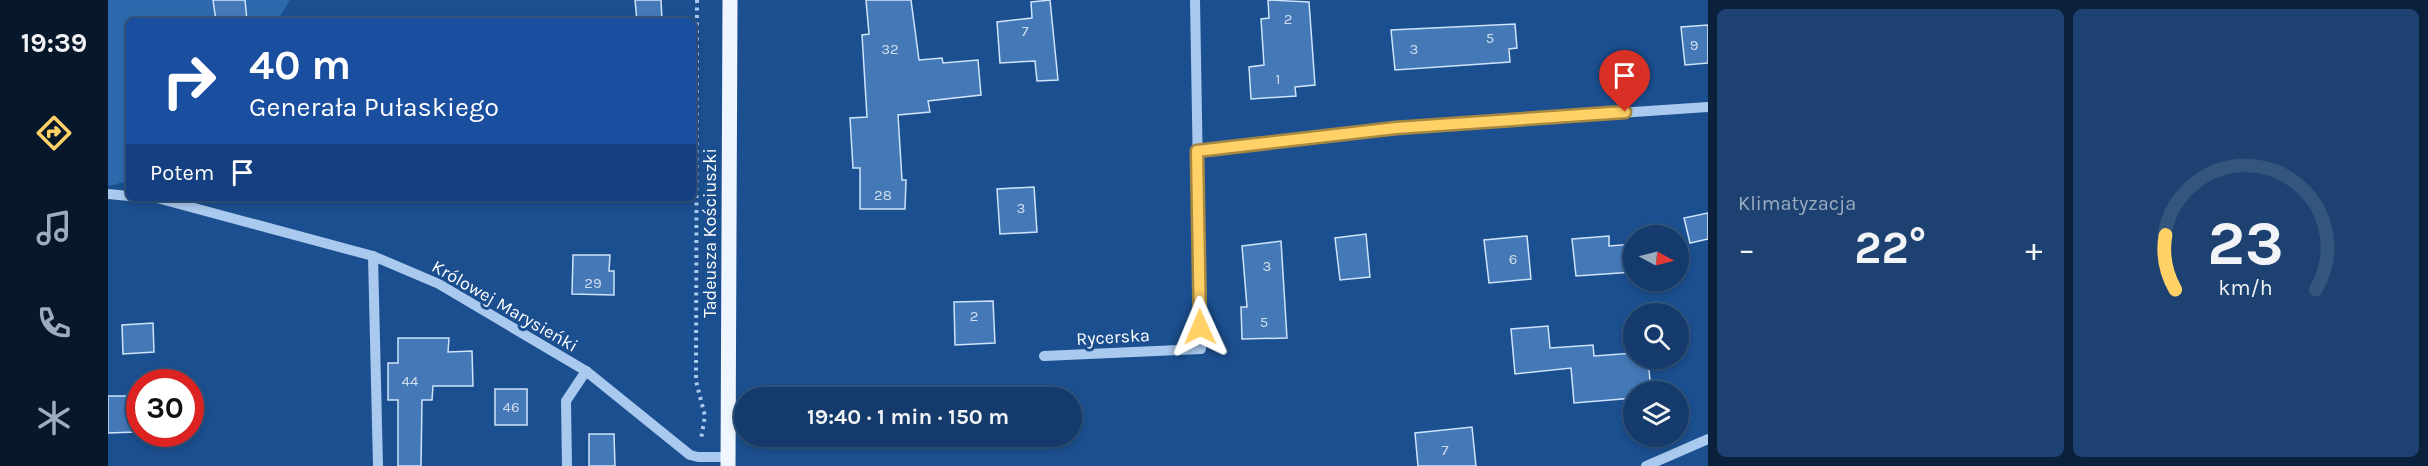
<!DOCTYPE html>
<html lang="pl">
<head>
<meta charset="utf-8">
<style>
  :root { --surface:#143b6b; --page:#1d4271; --text:#f1f3f6; --muted:#9dadc1; --line:#33557e; --accent:#ffd166 }
  body { margin:0; font-family:Karla,sans-serif; background:var(--page); color:var(--text); height:100vh; display:flex; flex-direction:column; font-size:22px; white-space:nowrap }
  * { box-sizing:border-box; margin:0 }
  p { font-size:20px; color:var(--muted) }
  .icon { flex:none; width:33px; height:33px; fill:none; stroke:currentColor; stroke-width:2; stroke-linecap:round; stroke-linejoin:round }
  .map { position:relative; flex:1; overflow:hidden }
  .panel { display:flex; flex-direction:column; gap:9px; padding:9px; background:#0b203b; width:720px }
  .panel>* { flex:none }
  .guide { position:absolute; left:18px; top:18px; width:570px; height:183px; border-radius:9px; box-shadow:0 3px 9px #0003,0 0 0 2px var(--line); background:#1a4fa0; color:#fff; overflow:hidden }
  .needle { width:39px; rotate:97deg }
  .fabs { position:absolute; left:1515px; top:225px; display:grid; gap:12px }
  .fabs a { display:grid; place-items:center; width:66px; height:66px; border-radius:50%; background:var(--surface); box-shadow:0 3px 9px #0003,0 0 0 2px var(--line); font-size:30px }
  .speed { position:absolute; left:18px; top:369px; display:flex; gap:12px; font-size:30px; font-weight:700; text-align:center }
  .speed>* { display:grid; place-content:center; width:78px; height:78px; border-radius:50%; background:var(--surface); box-shadow:0 3px 9px #0003,0 0 0 2px var(--line); line-height:1 }
  .speed .limit { border:9px solid #d22; background:#fff; color:#111 }
  .pin { position:absolute; display:grid; place-items:center; width:51px; height:51px; color:#fff; margin:-62px -26px; border-radius:50% 50% 50% 0; rotate:-45deg; box-shadow:0 0 6px #0007 }
  .pin .icon { rotate:45deg }
  .me { position:absolute; width:66px; margin:-33px; rotate:359deg; stroke-linejoin:round; filter:drop-shadow(0 0 4px #0008) }
  .turn { display:flex; align-items:center; gap:21px; height:126px; padding:0 24px; font-size:27px }
  .turn .icon { width:78px; height:78px; stroke-width:2.5 }
  .turn b { display:block; font-size:42px; line-height:51px }
  .then { display:flex; align-items:center; height:57px; padding:0 24px; background:#0003; gap:12px; font-size:22px }
  .big { font-size:45px; font-weight:700; line-height:1.1 }
  .panel .card { flex:1; display:flex; flex-direction:column; justify-content:center; gap:9px; min-width:0; padding:0 21px; border-radius:9px; background:var(--page) }
  .panel .dial { align-items:center; gap:0 }
  .dial svg { height:156px; overflow:visible; fill:none; stroke:var(--line); stroke-width:7; stroke-linecap:round; text-anchor:middle }
  .dial text { fill:var(--text); stroke:none }
  .heat { display:flex; justify-content:space-between; align-items:center; font-size:33px; direction:ltr }
  .panel .tiles { flex:1; display:grid; gap:9px; grid-template-columns:repeat(2,1fr) }
  .trip { position:absolute; left:626px; top:387px; width:348px; height:60px; border-radius:30px; background:var(--surface); box-shadow:0 3px 9px #0003,0 0 0 2px var(--line); font-weight:700; line-height:60px; text-align:center }
  main { display:flex; flex:1; min-height:0 }
  .tab-bar { display:flex; flex-direction:column; width:108px; justify-content:space-around; align-items:center; background:#08182b; color:var(--muted) }
  .tab-bar .icon { width:42px; height:42px }
  .tab-bar .active { color:var(--accent) }
  .tab-bar b { font-size:27px; color:var(--text) }
  .map>svg:first-child { display:block }
  .green { fill:#2e69ad }
  .building { fill:#4478b7; stroke:#cfe3fa; stroke-width:1.5 }
  .lines { fill:none; stroke-linecap:round; stroke-linejoin:round }
  .path { stroke:#a9c9ee; stroke-width:4; stroke-dasharray:3 4.5; stroke-linecap:butt }
  .minor { stroke:#a9c9ee; stroke-width:10 }
  .major { stroke:#f0f6ff; stroke-width:15 }
  .route-casing { stroke:#a68842; stroke-width:15 }
  .route { stroke:#ffd166; stroke-width:10 }
  .labels { text-anchor:middle; stroke-width:6; stroke-linejoin:round; paint-order:stroke }
  .number-label { font-size:15px; fill:#d0dded }
  .street-label { font-size:18px; fill:#fff; stroke:#1b4f8f }
</style>
</head>
<body>
<main>
<nav class="tab-bar">
<b>19:39</b>
<svg class="icon active" aria-label="directions" viewBox="0 0 24 24"><path d="M12 3l9 9-9 9-9-9zM9 14v-3h6M13 9l2 2-2 2"/></svg>
<svg class="icon" aria-label="music" viewBox="0 0 24 24"><path d="M9 18V5l10-2v13"/><circle cx="6" cy="18" r="3"/><circle cx="16" cy="16" r="3"/></svg>
<svg class="icon" aria-label="phone" viewBox="0 0 24 24"><path d="M5 4h4l2 5-3 2q2 4 5 5l2-3 5 2v4C11 20 4 13 5 4z"/></svg>
<svg class="icon" aria-label="climate" viewBox="0 0 24 24"><path d="M12 3v18M4 7l16 10M4 17L20 7"/></svg>
</nav>
<div class="map">
<svg width="1600" height="466" viewBox="0 0 1600 466">
  <rect width="100%" height="100%" fill="#1b4f8f"/>
  <path class="green" d="M0,0h182l-13,21h-148v160l-21,5z"/>
  <g class="building">
    <path d="M105,0h32l2,21h-31z"/>
    <path d="M527,0h26l1,21h-25z"/>
    <path d="M758,0h45l8,60 23,-2 1,5 35,-3 3,35 -53,6 2,11 -32,3 4,65h4l-1,29h-45v-41h-7l-3,-50 17,-1 -5,-82 7,-1z"/>
    <path d="M942,0l8,80 -21,1 -2,-20 -35,2 -3,-41 35,-4 -1,-16z"/>
    <path d="M1160,0l41,2 6,83 -20,2 1,9 -45,3 -2,-32 15,-2 -3,-46 8,-1z"/>
    <path d="M1407,24l2,24 -8,1 1,13 -115,8 -4,-40z"/>
    <path d="M1600,25v38l-23,2 -4,-38z"/>
    <path d="M926,187l3,45 -37,2 -3,-45z"/>
    <path d="M1600,213v26l-18,4 -6,-25z"/>
    <path d="M1258,234l4,43 -30,3 -5,-42z"/>
    <path d="M1419,236l4,43 -42,4 -5,-43z"/>
    <path d="M1501,236v10l25,-2v28l-58,4 -4,-37z"/>
    <path d="M1173,241l6,97 -45,1 -1,-32h6l-5,-61z"/>
    <path d="M465,255h37l-1,16h5v24l-42,-1z"/>
    <path d="M885,301l2,42 -40,2 -1,-43z"/>
    <path d="M45,323l1,29 -31,2 -1,-29z"/>
    <path d="M1440,326l2,22 43,-3 1,11 40,-3v5h14l3,34h-17v6l-60,5 -3,-35 -56,6 -4,-45z"/>
    <path d="M290,338h51l-1,14 24,-1 1,35h-40l-1,14h-10l-1,66h-23v-66h-10v-37h10z"/>
    <rect x="387" y="389" width="32" height="36"/>
    <path d="M753,389l1,9h-31v-7z"/>
    <path d="M0,396h27l1,36 -28,1z"/>
    <path d="M1364,427l4,39h-58l-3,-33z"/>
    <path d="M481,434h25l1,32h-26z"/>
    <path d="M726,436h29l1,7 -30,1z"/>
  </g>
  <g class="lines">
    <path class="path" d="M589,0l-1,381 9,35 -4,23"/>
    <g class="minor">
      <path d="M1089,151l199,-23 312,-21"/>
      <path d="M0,194l21,2"/>
      <path d="M49,198l216,58 66,28 147,87 104,84 8,2h30"/>
      <path d="M265,256l5,210"/>
      <path d="M936,356l157,-7 -6,-349"/>
      <path d="M459,466l-1,-65 20,-30"/>
      <path d="M1538,466l62,-27"/>
    </g>
    <path class="major" d="M620,466l2,-466"/>
  </g>
  <g class="lines">
    <g class="route-casing">
      <path id="route" d="M1092,327l-3,-176 199,-23 229,-16"/>
    </g>
    <use href="#route" class="route"/>
  </g>
  <g class="labels">
    <g class="number-label">
      <text x="1180" y="24">2</text>
      <text x="917" y="36">7</text>
      <text x="1382" y="43">5</text>
      <text x="1586" y="50">9</text>
      <text x="782" y="54">32</text>
      <text x="1306" y="54">3</text>
      <text x="1170" y="84">1</text>
      <text x="775" y="200">28</text>
      <text x="913" y="213">3</text>
      <text x="1405" y="264">6</text>
      <text x="1159" y="271">3</text>
      <text x="485" y="288">29</text>
      <text x="866" y="321">2</text>
      <text x="1156" y="327">5</text>
      <text x="302" y="386">44</text>
      <text x="403" y="412">46</text>
      <text x="1337" y="455">7</text>
    </g>
    <g class="street-label">
      <text transform="translate(602 233) rotate(-90)" y="6">Tadeusza Kościuszki</text>
      <text transform="translate(397 306) rotate(30)" y="6">Królowej Marysieńki</text>
      <text transform="translate(1005 337) rotate(-3)" y="6">Rycerska</text>
    </g>
  </g>
</svg>
<div class="fabs">
<a><svg class="needle" viewBox="-14 -14 28 28"><path d="M0-13l5 13h-10z" fill="#e53935"/><path d="M0 13l5-13h-10z" fill="#9dadc1"/></svg></a>
<a><svg class="icon" aria-label="search" viewBox="0 0 24 24"><circle cx="10" cy="10" r="6"/><path d="M15 15l6 6"/></svg></a>
<a><svg class="icon" aria-label="layers" viewBox="0 0 24 24"><path d="M12 4l9 5-9 5-9-5zM3 14l9 5 9-5"/></svg></a>
</div>
<div class="speed"><div class="limit">30</div></div>
<div class="pin" style="left:1517px;top:112px;background:#d93025"><svg class="icon" aria-label="arrive" viewBox="0 0 24 24"><path d="M6 21V4h12l-3 4 3 4H6"/></svg></div>
<svg class="me" style="left:1092px;top:327px" viewBox="-20 -20 40 40"><path d="M0-17L14 15 0 8-14 15z" fill="#ffd166" stroke="#fff" stroke-width="4"/></svg>
<div class="trip">19:40 · 1 min · 150 m</div>
<div class="guide">
<div class="turn"><svg class="icon" aria-label="right" viewBox="0 0 24 24"><path d="M7 20v-9h11M14 6l5 5-5 5"/></svg><div><b>40 m</b>Generała Pułaskiego</div></div>
<div class="then">Potem<svg class="icon" aria-label="arrive" viewBox="0 0 24 24"><path d="M6 21V4h12l-3 4 3 4H6"/></svg></div>
</div>
</div>
<section class="panel">
<div class="tiles">
<div class="card"><p>Klimatyzacja</p>
<div class="heat"><a>−</a><b class="big">22°</b><a>+</a></div>
</div>
<div class="card dial"><svg viewBox="0 0 100 80">
<path d="M14 69A42 42 0 1 1 86 69"/>
<path d="M14 69A42 42 0 0 1 9 41" stroke="#ffd166"/>
<text x="50" y="56" font-size="32" font-weight="700">23</text>
<text x="50" y="72" font-size="11">km/h</text>
</svg></div>
</div>
</section>
</main>
</body>
</html>
